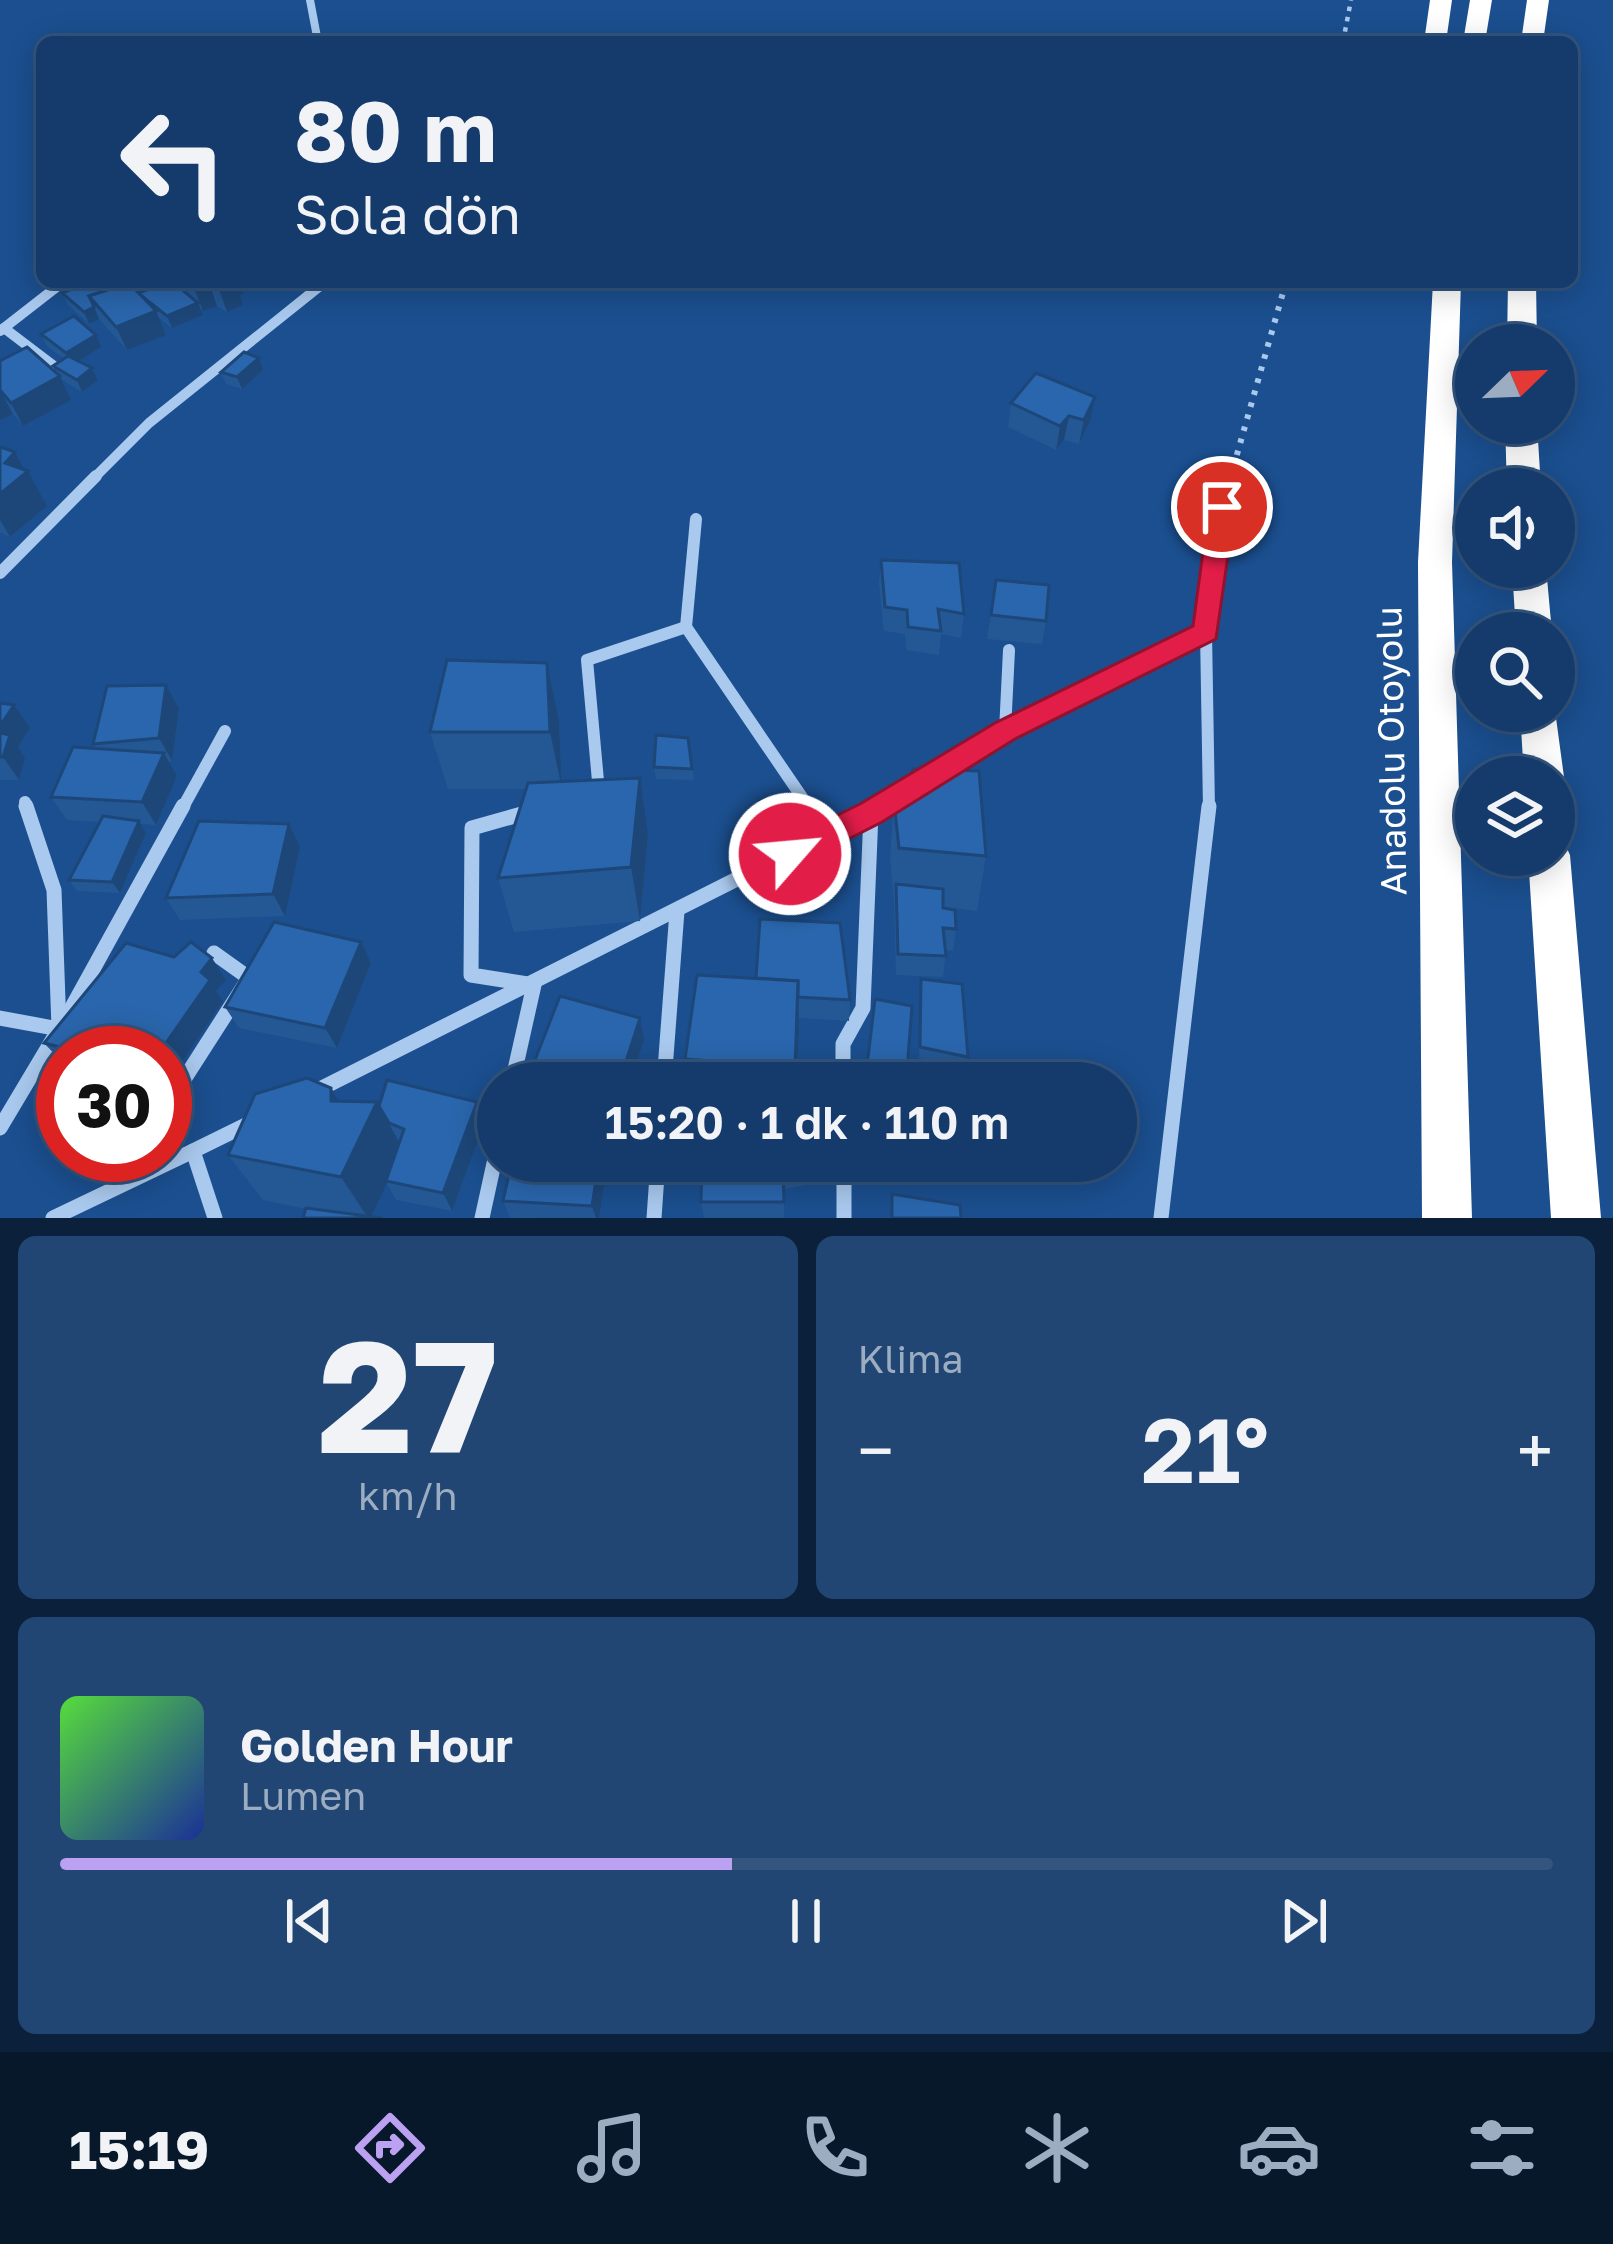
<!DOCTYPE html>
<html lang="tr">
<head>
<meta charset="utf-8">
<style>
  :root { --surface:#143b6b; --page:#214673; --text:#f1f3f6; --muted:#9dadc1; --line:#33557e; --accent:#bca0f2 }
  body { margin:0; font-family:"Golos Text",sans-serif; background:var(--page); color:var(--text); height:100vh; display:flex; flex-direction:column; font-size:45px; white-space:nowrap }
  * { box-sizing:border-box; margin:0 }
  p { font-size:39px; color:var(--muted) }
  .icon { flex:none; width:66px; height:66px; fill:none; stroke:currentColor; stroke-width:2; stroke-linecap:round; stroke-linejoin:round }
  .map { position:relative; height:1218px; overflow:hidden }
  .drawer { display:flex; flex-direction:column; gap:18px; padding:18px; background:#0b203b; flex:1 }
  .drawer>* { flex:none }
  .top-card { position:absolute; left:36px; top:36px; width:1542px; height:252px; border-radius:18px; box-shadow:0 6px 30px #0003,0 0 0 3px var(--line); background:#143b6b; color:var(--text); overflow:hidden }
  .needle { width:78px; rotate:67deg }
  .fabs { position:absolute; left:1455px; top:324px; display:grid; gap:24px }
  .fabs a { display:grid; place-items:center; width:120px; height:120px; border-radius:50%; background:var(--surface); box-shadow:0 6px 30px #0003,0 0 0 3px var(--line); font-size:60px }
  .speed { position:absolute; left:36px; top:1026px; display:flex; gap:24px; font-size:60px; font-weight:700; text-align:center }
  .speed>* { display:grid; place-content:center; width:156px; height:156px; border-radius:50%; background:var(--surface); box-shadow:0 6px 30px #0003,0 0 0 3px var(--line); line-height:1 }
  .speed .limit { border:18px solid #d22; background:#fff; color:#111 }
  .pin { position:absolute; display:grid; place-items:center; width:102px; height:102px; color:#fff; margin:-51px; border:6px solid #fff; border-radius:50%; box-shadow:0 3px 12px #0007 }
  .me { position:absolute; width:132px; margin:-66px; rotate:63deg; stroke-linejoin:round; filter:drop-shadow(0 0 9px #0008) }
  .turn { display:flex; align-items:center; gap:42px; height:252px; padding:0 60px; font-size:54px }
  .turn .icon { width:156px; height:156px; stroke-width:2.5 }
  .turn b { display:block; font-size:84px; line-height:102px }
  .big { font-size:90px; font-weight:600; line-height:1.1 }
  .drawer .card { flex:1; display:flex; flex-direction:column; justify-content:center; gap:18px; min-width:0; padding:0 42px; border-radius:18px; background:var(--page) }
  .drawer .dial { align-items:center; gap:0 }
  .dial b { font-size:156px; line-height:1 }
  .song { display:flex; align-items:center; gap:36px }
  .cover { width:144px; height:144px; border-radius:18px; background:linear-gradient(135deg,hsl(110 70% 55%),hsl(230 70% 35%)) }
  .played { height:12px; border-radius:6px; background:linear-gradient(90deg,var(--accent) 45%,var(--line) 45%) }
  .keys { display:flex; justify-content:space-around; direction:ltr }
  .heat { display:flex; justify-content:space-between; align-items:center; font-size:66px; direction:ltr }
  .drawer .tiles { flex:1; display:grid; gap:18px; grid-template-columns:1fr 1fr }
  .card:last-child { grid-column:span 2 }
  .trip { position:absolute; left:477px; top:1062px; width:660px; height:120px; border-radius:60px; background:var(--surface); box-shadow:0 6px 30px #0003,0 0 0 3px var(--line); font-weight:600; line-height:120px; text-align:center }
  .dock { display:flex; height:192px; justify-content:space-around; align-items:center; background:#08182b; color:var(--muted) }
  .dock .icon { width:84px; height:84px }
  .dock .on { color:var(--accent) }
  .dock b { font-size:54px; color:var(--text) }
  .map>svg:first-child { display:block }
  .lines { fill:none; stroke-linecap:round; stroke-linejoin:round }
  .path-far2 { stroke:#a9c9ee; stroke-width:4.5; stroke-dasharray:4.5 6; stroke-linecap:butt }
  .path-far1 { stroke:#a9c9ee; stroke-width:6; stroke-dasharray:4.5 8; stroke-linecap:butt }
  .path { stroke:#a9c9ee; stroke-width:8; stroke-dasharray:6 9; stroke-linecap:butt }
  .minor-far3 { stroke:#a9c9ee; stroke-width:8 }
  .minor-far2 { stroke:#a9c9ee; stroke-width:10 }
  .minor-far1 { stroke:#a9c9ee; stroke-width:12 }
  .minor { stroke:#a9c9ee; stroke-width:15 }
  .motorway { fill:#fff; fill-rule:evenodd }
  .wall { fill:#245895 }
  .shaded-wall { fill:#1d4779 }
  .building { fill:#2a66ad; stroke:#1d4779; stroke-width:3 }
  .route { fill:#e11d48; stroke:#92132f; stroke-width:3 }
  .labels { text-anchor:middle; stroke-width:12; stroke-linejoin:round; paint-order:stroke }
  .street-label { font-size:36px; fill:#fff; stroke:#1b4f8f }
</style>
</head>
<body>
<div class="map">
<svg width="1613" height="1218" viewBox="0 0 1613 1218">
  <rect width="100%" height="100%" fill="#1b4f8f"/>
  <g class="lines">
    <path class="path-far2" d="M1343,42l8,-42"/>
    <path class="path-far1" d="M1230,479l56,-197"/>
    <path class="path" d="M1229,483l2,-7"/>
    <path class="minor-far3" d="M310,0l8,42"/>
    <g class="minor-far2">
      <path d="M4,328l54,41"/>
      <path d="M0,331l63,-49"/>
      <path d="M93,479l56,-56 176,-141"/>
    </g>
    <g class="minor-far1">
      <path d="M696,519l-10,108 124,182"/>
      <path d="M0,573l96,-97"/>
      <path d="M1005,731l4,-81"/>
      <path d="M599,792l-12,-132 99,-33"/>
      <path d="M25,802l2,7"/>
      <path d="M182,809l43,-78"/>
      <path d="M877,809l128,-78 201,-99"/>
      <path d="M1209,809l-3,-177 16,-125"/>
    </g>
    <g class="minor">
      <path d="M26,806l28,84 5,138"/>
      <path d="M808,806l20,29"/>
      <path d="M0,1018l59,11 -59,99"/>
      <path d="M60,1029l123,-223"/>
      <path d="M512,1083l22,-98 -63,-10 1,-147 57,-16"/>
      <path d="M664,1083l13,-172"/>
      <path d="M843,1083v-39l20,-36 8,-195"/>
      <path d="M314,1092l568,-286"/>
      <path d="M165,1109l84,-131 -35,-25"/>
      <path d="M844,1161v57"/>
      <path d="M117,1184l19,-29"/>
      <path d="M53,1218l140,-67"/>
      <path d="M215,1218l-22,-67 59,-29"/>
      <path d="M482,1218l16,-73"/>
      <path d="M654,1218l4,-57"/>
      <path d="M1161,1218l48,-412"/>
    </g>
    <g class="motorway">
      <path d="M1430,0h22l-6,42h-22z"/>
      <path d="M1470,0h22l-7,42h-22z"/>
      <path d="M1527,0h22l-6,42h-22z"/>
      <path d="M1433,282h28l-9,280 20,656h-50l-4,-656z"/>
      <path d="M1508,282h28l1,63h-30z"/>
      <path d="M1505,423h32l4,66h-34z"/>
      <path d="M1512,567h34l6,66h-36z"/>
      <path d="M1554,703l10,74 -10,13v-13h-30l-4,-66h34z"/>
      <path d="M1554,839l10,3 6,13 31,363h-50l-23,-363h26z"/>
    </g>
  </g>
  <g class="wall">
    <path d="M90,282h83l5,4 -2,-4h81l-12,6 -4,-3 3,8 -4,2 3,10 -16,7 -10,-6 -14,5 -2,-2 2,6 -31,13 -14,-11 8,18 -39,15 -28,-31 -10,5 -21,-19 -6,-12z"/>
    <path d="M41,334l60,13 -23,14 14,7 6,12 -16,12 -20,-12 9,20 -48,26 -10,-12 -13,6v-59l55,11 -2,-6 11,-7 -17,-13z"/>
    <path d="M263,370l-21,19 -16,-5 -5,-12z"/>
    <path d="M1011,403l79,18 -11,23 -15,-4 -8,10 -48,-23z"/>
    <path d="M0,447l24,23 4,1 19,35 -37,31 -10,-5z"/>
    <path d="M881,560l83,54 -3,24 -20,-4 -2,21 -33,-5 -1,-16 -21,-3 -5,-47z"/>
    <path d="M996,580l50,41 -4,23 -55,-5z"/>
    <path d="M547,663l12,58 3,61 86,53 -8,86 -126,11 -16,-54 28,-89h-78l-18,-57z"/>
    <path d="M0,703l30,25 -12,19 7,11 -6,22h-19z"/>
    <path d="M179,709l-7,52 -3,1 8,14 -21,49 -16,-1 6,9 -26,60 -43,-2 -8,-11 30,-58 -32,-2 -16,-23 45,-48 -3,-5z"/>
    <path d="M688,738l6,42 -38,-1 -2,-12z"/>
    <path d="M894,802l92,54 -9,55 -34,-4 13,22 -3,22 -7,-1 -3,27 -47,-2 -2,-73 -4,-45z"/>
    <path d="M289,824l11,23 -15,69 -105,4 -14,-22z"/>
    <path d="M361,942l10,21 -34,85 -98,-20 -14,-21z"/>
    <path d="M697,975l153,25 -1,21 -50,-3 -2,65h-108l-4,-24z"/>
    <path d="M921,979l47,78 -2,11 -47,-10z"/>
    <path d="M226,980l-10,11 7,10 -58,52h-102v10l-19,-20z"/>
    <path d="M331,1088l8,13 38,1 2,4 98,-4 8,19 -33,90 -56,-11 -9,-16 -15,33 -66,-8 -43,-9 -35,-45z"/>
    <path d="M512,1161h96l-9,57h-89l-7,-17z"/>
    <path d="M801,1161l1,25 -18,3v29h-80l-3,-16z"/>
  </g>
  <g class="shaded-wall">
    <path d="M117,282h51l-40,26z"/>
    <path d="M230,282h10l4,11 -4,2 3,10 -16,7 -8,-23z"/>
    <path d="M209,283l8,23 -14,5 -9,-23z"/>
    <path d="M198,303l5,12 -31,13 -5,-12z"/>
    <path d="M94,307l5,12 -10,5 -5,-12z"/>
    <path d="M156,311l10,24 -39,15 -11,-23z"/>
    <path d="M96,335l5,12 -29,18 -6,-12z"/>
    <path d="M259,358l4,12 -21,19 -5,-12z"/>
    <path d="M92,368l6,12 -16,12 -5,-12z"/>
    <path d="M60,376l11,24 -48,26 -12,-23z"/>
    <path d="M0,390l13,24 -13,6z"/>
    <path d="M1095,397l-5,24 -11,23 5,-24z"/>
    <path d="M1069,416l-5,24 -8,10 4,-24z"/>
    <path d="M15,452l11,21 2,-2 19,35 -37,31 -10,-17v-26l5,-31z"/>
    <path d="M547,663l12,58 3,68 -12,-57z"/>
    <path d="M166,685l13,24 -7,52 -13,-23z"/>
    <path d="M14,705l16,23 -12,19 7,11 -6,22 -16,-23 -3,-18v-13z"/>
    <path d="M164,753l13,23 -21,49 -14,-23z"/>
    <path d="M640,778l8,57 -8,86 -9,-54z"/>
    <path d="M139,821l7,12 -26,60 -8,-11z"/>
    <path d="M289,824l11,23 -15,69 -12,-22z"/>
    <path d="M361,942l10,21 -34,85 -12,-20z"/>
    <path d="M212,958l14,22 -10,11 7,10 -58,86v-34h-6l42,-81z"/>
    <path d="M798,981l1,51 -3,51 -1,-16z"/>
    <path d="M640,1018l4,21 -14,44h-11z"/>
    <path d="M331,1088l28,47 18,-33 26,47 -32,69h-3l-27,-41 -10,-76z"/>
    <path d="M477,1102l8,19 -33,90 -9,-18z"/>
    <path d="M599,1161h9l-9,57h-3l-4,-12z"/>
  </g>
  <g class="building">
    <path d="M90,282h8l10,8 -19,6 5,11 -10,5 -22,-19z"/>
    <path d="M169,282h4l25,21 -31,13 -29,-23z"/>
    <path d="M188,282h45l-14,7 -10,-6 -15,5z"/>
    <path d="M129,283l27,28 -40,16 -27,-31z"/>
    <path d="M74,316l22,19 -30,18 -25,-19z"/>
    <path d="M27,347l33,29 -49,27 -11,-13v-29z"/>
    <path d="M244,352l15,6 -22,19 -16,-5z"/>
    <path d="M68,356l24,12 -15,12 -24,-14z"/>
    <path d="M1036,373l59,24 -11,23 -15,-4 -9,10 -49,-23z"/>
    <path d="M0,447l15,5 -10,11 23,8 -28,23z"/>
    <path d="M881,560l78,3 5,51 -26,-5 3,22 -33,-4 -1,-17 -22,-3z"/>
    <path d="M996,580l53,5 -3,36 -55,-6z"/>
    <path d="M447,660l100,3 3,69h-120z"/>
    <path d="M166,685l-7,53 -66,6 14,-58z"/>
    <path d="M0,703l14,2 -14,21z"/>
    <path d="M0,733l10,2 -7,22h-3z"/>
    <path d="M656,735l32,3 4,31 -38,-2z"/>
    <path d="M73,747l91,6 -22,49 -91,-5z"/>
    <path d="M913,769l66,2 7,85 -87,-8 -5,-46h14z"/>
    <path d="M640,778l-9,89 -133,11 30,-95z"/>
    <path d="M103,816l36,5 -27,61 -43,-2z"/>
    <path d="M199,821l90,3 -16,70 -107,4z"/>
    <path d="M896,884l47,5v19l12,2 1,19 -13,-1 3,28 -48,-2z"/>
    <path d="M760,919l80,4 10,77 -52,-3v-16l-42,-3z"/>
    <path d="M274,922l87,20 -36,86 -100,-21z"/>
    <path d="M191,942l21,16 -11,14 9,8 -51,73h-74l-41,-10 82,-100 48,14z"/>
    <path d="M697,975l101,6 -3,86 -110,-8z"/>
    <path d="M921,979l41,5 6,73 -48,-10z"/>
    <path d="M560,996l80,22 -21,65h-93z"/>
    <path d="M875,999l37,7 -6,77h-41z"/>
    <path d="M307,1078l24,10v13l46,1 -36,75 -113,-22 27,-61z"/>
    <path d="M387,1080l90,22 -34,91 -57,-12 18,-52 -15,-6 -10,-17z"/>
    <path d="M512,1161h87l-7,45 -89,-5z"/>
    <path d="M702,1161h99l1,7 -19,3 1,31h-83z"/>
    <path d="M892,1194l68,11 1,13h-69z"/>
    <path d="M306,1208l76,10h-79z"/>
  </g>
  <path class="route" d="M1222,499l13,8 -19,132 -201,100 -133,83 -81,41 -11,4 -11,-4 -5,-9 5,-10 81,-40 135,-81 198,-97 16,-119z"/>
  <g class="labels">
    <g class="street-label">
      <text transform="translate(1391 751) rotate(-91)" y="13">Anadolu Otoyolu</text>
    </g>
  </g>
</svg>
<div class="fabs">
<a><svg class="needle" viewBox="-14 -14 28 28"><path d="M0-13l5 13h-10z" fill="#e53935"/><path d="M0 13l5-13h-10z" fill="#9dadc1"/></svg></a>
<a><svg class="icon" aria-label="sound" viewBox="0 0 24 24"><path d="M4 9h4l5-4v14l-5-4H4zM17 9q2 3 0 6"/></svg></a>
<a><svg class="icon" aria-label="search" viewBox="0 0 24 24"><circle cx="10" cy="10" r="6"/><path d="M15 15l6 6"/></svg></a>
<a><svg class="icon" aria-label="layers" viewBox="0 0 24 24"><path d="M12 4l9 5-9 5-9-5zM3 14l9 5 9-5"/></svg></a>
</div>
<div class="speed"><div class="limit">30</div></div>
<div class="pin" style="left:1222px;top:507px;background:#d93025"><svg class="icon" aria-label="arrive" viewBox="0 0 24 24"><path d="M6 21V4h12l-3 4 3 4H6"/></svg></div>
<svg class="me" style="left:790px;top:854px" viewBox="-20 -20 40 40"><circle r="17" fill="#e11d48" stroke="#fff" stroke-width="3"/><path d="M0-11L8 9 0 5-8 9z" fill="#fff"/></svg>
<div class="trip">15:20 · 1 dk · 110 m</div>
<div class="top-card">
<div class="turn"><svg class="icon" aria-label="left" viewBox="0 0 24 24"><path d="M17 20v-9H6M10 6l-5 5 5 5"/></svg><div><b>80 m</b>Sola dön</div></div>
</div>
</div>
<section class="drawer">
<div class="tiles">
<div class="card dial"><b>27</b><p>km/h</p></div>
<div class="card"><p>Klima</p>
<div class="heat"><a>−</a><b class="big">21°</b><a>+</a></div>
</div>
<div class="card">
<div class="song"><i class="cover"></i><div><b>Golden Hour</b><p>Lumen</p></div></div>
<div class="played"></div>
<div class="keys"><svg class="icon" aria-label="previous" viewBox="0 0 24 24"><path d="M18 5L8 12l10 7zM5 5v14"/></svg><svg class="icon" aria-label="pause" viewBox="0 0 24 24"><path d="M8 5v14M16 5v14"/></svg><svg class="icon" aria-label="next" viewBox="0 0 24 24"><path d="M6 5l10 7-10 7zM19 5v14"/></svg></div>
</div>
</div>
</section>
<nav class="dock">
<b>15:19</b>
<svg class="icon on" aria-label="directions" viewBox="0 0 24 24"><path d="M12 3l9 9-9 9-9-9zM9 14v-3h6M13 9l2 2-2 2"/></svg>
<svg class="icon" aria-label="music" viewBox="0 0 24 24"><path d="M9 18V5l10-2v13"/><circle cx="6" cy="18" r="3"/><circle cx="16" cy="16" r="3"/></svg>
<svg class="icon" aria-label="phone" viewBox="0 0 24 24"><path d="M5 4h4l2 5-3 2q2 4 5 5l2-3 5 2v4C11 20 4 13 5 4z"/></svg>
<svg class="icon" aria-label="climate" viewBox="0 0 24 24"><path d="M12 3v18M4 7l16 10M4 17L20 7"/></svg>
<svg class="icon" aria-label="car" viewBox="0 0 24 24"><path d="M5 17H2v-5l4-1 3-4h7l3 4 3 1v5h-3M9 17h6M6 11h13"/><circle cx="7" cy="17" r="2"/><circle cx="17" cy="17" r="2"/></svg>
<svg class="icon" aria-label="filters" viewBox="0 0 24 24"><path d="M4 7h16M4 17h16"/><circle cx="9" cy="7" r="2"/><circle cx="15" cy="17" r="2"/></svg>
</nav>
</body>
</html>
